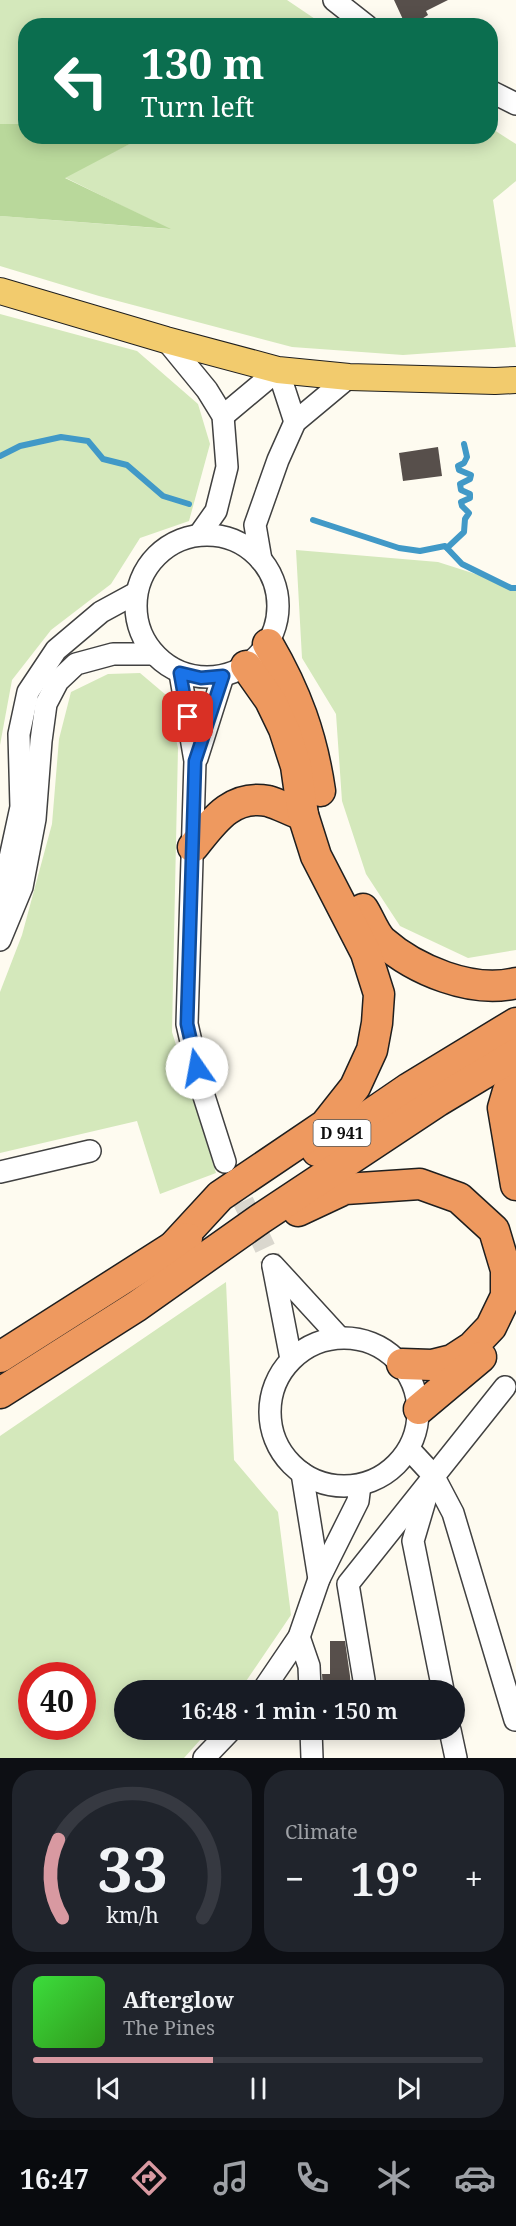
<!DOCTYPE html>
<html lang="en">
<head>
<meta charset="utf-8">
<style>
  :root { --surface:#171b24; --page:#20242c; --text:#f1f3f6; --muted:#9ea1a6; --line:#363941; --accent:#d899a1 }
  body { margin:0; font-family:"Noto Serif",serif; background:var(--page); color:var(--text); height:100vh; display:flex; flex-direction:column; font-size:22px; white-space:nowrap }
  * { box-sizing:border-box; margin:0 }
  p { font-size:20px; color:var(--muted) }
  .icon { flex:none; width:33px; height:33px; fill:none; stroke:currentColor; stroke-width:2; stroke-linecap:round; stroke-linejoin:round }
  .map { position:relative; height:1758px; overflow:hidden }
  .panel { display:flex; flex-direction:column; gap:12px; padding:12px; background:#0d0f14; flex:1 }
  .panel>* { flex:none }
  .hud { position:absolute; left:18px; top:18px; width:480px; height:126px; border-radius:24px; box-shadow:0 3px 15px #0003; background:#0b6e4f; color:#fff; overflow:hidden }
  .speed { position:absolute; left:18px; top:1662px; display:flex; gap:12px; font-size:30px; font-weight:700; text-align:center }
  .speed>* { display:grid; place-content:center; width:78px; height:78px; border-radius:50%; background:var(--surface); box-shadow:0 3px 15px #0003; line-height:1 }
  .speed .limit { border:9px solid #d22; background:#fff; color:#111 }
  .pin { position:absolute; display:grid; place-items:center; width:51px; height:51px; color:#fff; margin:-26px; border-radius:12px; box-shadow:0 3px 9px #0006 }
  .me { position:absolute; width:66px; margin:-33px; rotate:348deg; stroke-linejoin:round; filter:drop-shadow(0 0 4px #0008) }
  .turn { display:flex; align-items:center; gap:21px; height:126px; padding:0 24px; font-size:27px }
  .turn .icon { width:78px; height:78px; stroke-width:2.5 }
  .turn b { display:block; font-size:42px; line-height:51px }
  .big { font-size:45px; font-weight:600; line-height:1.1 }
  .panel .tile { flex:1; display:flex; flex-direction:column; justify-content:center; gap:9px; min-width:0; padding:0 21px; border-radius:24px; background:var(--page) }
  .panel .dial { align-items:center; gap:0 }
  .dial svg { height:156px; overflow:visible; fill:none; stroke:var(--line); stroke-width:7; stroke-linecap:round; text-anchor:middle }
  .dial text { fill:var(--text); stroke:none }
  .song { display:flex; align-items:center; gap:18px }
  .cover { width:72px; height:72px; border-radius:9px; background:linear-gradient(135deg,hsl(120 70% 55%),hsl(110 70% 35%)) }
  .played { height:6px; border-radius:3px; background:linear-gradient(90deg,var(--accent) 40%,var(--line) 40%) }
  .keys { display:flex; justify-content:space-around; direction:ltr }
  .heat { display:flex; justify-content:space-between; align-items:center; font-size:33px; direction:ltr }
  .panel .tiles { flex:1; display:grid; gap:12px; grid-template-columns:1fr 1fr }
  .tile:last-child { grid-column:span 2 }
  .trip { position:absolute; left:114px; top:1680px; width:351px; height:60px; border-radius:30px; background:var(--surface); box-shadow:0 3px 15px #0003; font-weight:600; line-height:60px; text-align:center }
  .tabs { display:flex; height:96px; justify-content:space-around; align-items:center; background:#090b0e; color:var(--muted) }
  .tabs .icon { width:42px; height:42px }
  .tabs .active { color:var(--accent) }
  .tabs b { font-size:27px; color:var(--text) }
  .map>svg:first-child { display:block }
  .green { fill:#d4e8bb; fill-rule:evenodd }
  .forest { fill:#b9d89b }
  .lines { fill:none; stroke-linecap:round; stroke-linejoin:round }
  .stream { stroke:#4199c7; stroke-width:6 }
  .building { fill:#574f4b }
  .minor-tunnel { stroke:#dad7ce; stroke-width:21; stroke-dasharray:21 10; stroke-linecap:butt }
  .minor-casing { stroke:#414141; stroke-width:24 }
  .major-casing { stroke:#1f1f1f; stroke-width:28 }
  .highway-casing { stroke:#1f1f1f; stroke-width:33 }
  .minor { stroke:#fff; stroke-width:21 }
  .major { stroke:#f2cb6d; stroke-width:26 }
  .highway { stroke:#ee995f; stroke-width:30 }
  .route-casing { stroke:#114b97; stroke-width:15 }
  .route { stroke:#1a73e8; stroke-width:10 }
  .labels { text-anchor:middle; stroke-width:6; stroke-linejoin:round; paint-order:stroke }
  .shield { fill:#fff; stroke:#565656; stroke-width:1.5 }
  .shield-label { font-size:16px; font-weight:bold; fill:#0e0e0e }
</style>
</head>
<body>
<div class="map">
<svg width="516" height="1758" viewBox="0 0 516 1758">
  <rect width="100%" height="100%" fill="#fefbf0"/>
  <g class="green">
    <path d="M0,0h287l37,25 -298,1 -1,98h-25z"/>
    <path d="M491,128l25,16v37l-23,19 23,147 -113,8 -111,-8 -193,-51 -99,-30v-50l169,13 -105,-52 79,-40 347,-1z"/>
    <path d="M0,314l137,37 61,53 12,40 -21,77 -49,17 -29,46 -60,46 -39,50 -12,65z"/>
    <path d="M296,550l142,12 78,25v363l-48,8 -68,-32 -34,-52 -24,-73 -6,-87 -34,-56z"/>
    <path d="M140,673l26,22 12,53 -6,284 44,141 -56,21 -23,-73 -137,32v-161l22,-57 30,-111 7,-85 12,-47 37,-18z"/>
    <path d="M226,1282l8,178 44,52 13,103 -51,75h-116v40h85l-25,28h-184v-322zM32,1676h50v50h-50z"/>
  </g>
  <path class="forest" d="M0,124h25l1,12 117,1 -78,41 106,51 -171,-13z"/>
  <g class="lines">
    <g class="stream">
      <path d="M0,456l20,-10 41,-9 27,4 15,18 24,6 36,31 26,8"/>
      <path d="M313,520l86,28 21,3 25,-5 17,18 49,24h5"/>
      <path d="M447,548l17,-16 1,-13 4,-6 -7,-7 -1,-4 9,-4v-4l-9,-4 -1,-6 10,-5 1,-4 -12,-5 -1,-4 6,-3 3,-6 -3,-13"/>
    </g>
  </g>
  <g class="building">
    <path d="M394,0h54l-22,11 2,4 -17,11h-5z"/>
    <path d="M438,447l4,29 -39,5 -4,-28z"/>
    <path d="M330,1641h15l5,35 1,14h-28l-1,-16h8z"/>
  </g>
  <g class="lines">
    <path class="minor-tunnel" d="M230,1173l43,92"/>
    <g class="minor-casing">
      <g id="minor">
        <path d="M334,0l33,26"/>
        <path d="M490,91l26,13"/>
        <path d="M166,340l41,50 16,26 4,51 -11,44 -17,24"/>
        <path d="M223,416l55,-46 17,52"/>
        <circle cx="207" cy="606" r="71"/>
        <path d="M261,560l-6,-35 23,-65 17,-38 54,-45"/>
        <path d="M180,673l15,88 -8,263 15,66 23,72"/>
        <path d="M197,758l26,-82"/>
        <path d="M0,904l21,-97 -2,-73 9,-42 28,-42 45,-38 35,-19"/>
        <path d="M0,940l22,-53 13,-68 6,-78 5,-37 12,-23 18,-17 37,-10h40"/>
        <path d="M0,1172l90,-21"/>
        <path d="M273,1265l66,72"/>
        <path d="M273,1266l18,93"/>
        <circle cx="344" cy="1412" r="74"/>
        <path d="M409,1449l24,26 20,38 62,207"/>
        <path d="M302,1473l17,106"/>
        <path d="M429,1487l-16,54 30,149"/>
        <path d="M299,1637l10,29 1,24"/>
        <path d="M364,1680l-16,-96 157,-197"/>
        <path d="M263,1690l36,-53 20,-58 39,-78 2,-16"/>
        <path d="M311,1730l1,28"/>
        <path d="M450,1730l6,28"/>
        <path d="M204,1758l27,-28"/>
      </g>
    </g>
    <g class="major-casing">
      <path id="major" d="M0,291l166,49 112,30 71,7 146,4 21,-1"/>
    </g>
    <g class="highway-casing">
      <g id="highway">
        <path d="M268,644c28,48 44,92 52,147"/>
        <path d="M193,847c20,-25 38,-53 75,-46 11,3 23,10 35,14"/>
        <path d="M363,909c6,9 11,24 19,32 33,29 90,53 134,42"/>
        <path d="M516,1081l-8,10 -5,17 13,77"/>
        <path d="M317,1151l92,-63 107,-65"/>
        <path d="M298,1211l47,-22 75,-5 39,14 35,32 12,40v26l-15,31 -19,20 -20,13 -20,5 -30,-1"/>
        <path d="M172,1248l48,-52 105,-71 30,-38 17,-37 5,-27 2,-29 -13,-41 -50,-97 -13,-41 -7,-49 -12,-37 -14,-29 -24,-34"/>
        <path d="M0,1357l187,-119"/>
        <path d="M0,1393l137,-87 123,-87 178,-118 78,-47"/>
        <path d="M419,1409l62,-52"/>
      </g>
    </g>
    <use href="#minor" class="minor"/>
    <use href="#major" class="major"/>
    <use href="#highway" class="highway"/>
  </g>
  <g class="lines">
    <g class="route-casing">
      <path id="route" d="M188,717l-8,-44 21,5 22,-2 -28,85 -8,263 10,44"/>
    </g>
    <use href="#route" class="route"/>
  </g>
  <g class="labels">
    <rect class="shield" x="313.5" y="1120" width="57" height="26" rx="4.5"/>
    <g class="shield-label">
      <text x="342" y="1139">D 941</text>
    </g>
  </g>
</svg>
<div class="speed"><div class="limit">40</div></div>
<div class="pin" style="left:188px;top:717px;background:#d93025"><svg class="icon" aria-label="arrive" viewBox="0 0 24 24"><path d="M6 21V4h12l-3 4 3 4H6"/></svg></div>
<svg class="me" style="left:197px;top:1068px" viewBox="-20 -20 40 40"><circle r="19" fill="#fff"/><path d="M0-13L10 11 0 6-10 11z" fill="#1a73e8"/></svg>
<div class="trip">16:48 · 1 min · 150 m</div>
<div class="hud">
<div class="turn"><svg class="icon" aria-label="left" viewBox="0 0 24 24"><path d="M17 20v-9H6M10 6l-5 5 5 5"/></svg><div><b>130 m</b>Turn left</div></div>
</div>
</div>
<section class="panel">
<div class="tiles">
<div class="tile dial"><svg viewBox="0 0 100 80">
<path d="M14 69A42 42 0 1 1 86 69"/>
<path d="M14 69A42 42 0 0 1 12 29" stroke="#d899a1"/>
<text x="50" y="56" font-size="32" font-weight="700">33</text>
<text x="50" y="72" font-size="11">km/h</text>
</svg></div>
<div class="tile"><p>Climate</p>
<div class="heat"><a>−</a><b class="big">19°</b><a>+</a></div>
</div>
<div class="tile">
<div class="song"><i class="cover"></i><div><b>Afterglow</b><p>The Pines</p></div></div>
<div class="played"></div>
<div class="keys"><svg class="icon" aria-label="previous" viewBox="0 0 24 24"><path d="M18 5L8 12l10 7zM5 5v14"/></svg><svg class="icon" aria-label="pause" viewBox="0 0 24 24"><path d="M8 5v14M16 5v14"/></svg><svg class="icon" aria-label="next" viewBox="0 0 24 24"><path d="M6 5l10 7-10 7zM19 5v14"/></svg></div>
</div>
</div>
</section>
<nav class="tabs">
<b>16:47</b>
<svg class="icon active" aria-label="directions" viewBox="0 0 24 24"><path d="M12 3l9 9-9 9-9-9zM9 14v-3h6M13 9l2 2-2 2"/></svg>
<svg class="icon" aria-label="music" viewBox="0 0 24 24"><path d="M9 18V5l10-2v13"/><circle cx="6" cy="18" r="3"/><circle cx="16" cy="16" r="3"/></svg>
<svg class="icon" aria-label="phone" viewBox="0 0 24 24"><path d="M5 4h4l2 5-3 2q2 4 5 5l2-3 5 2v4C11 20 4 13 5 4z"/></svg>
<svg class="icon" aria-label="climate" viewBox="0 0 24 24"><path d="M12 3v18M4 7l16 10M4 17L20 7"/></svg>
<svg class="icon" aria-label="car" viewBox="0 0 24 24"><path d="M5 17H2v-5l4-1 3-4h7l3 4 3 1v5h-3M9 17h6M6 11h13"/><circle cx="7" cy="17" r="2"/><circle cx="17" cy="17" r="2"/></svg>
</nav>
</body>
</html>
